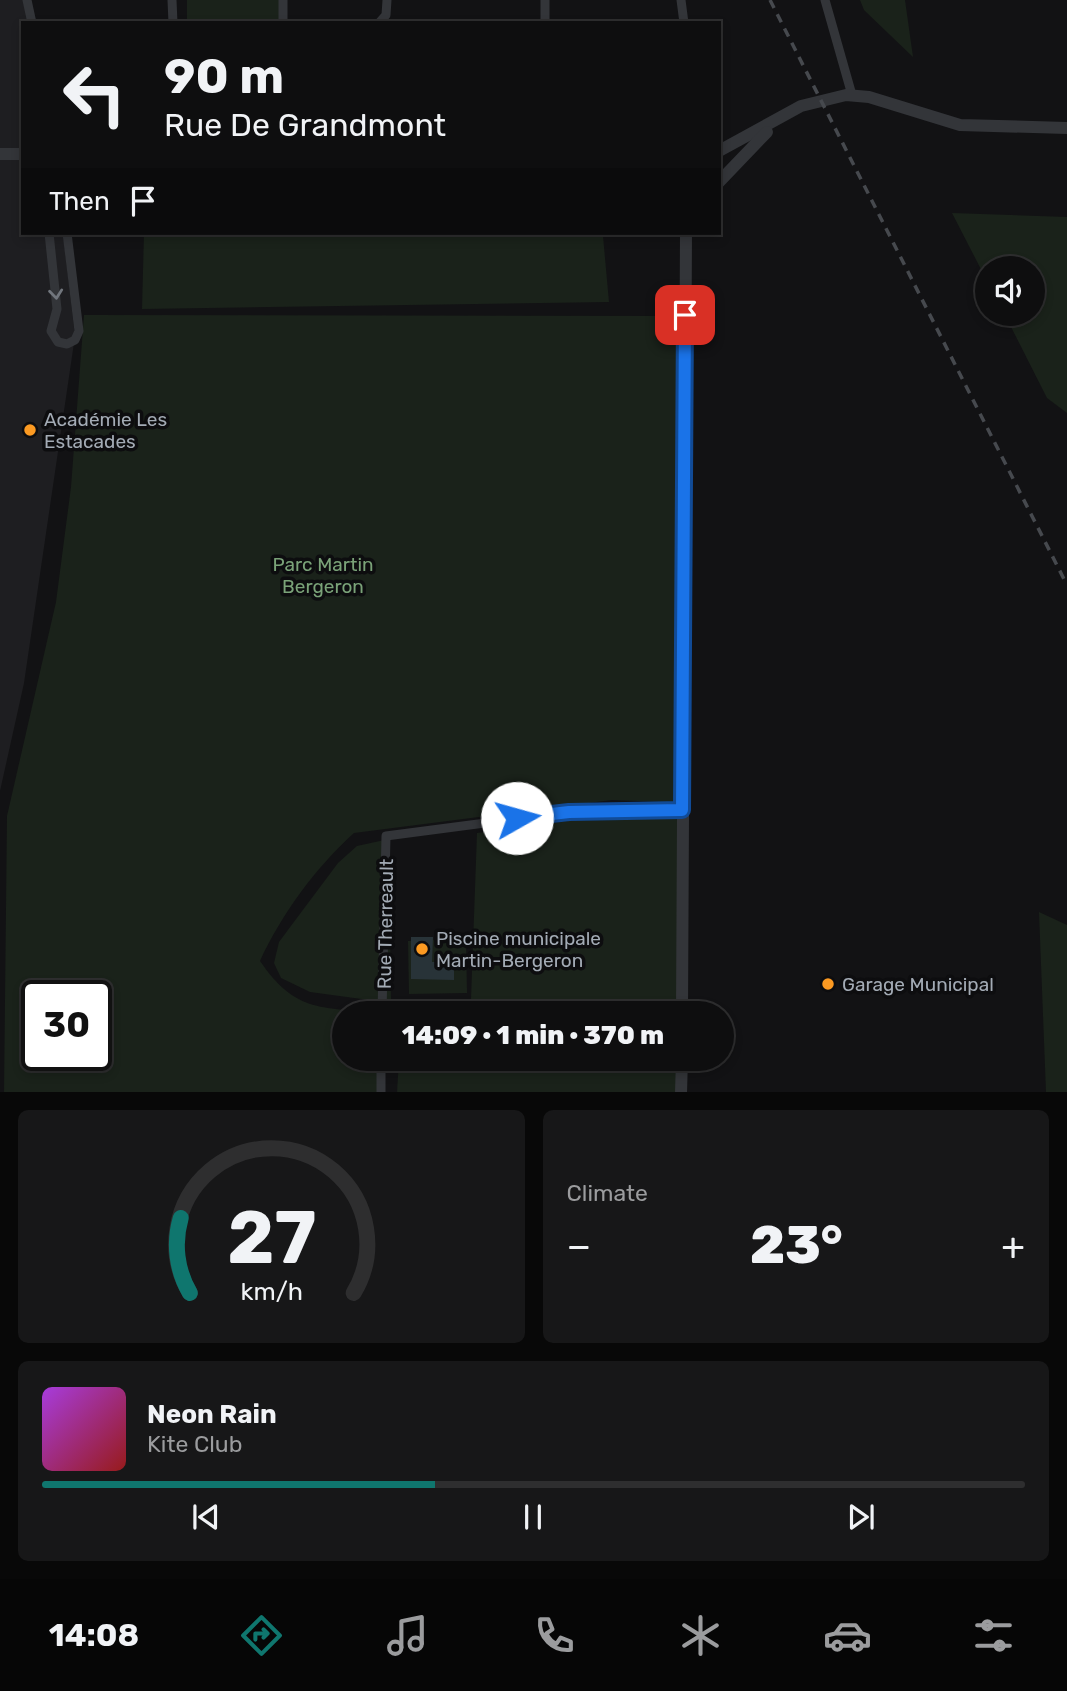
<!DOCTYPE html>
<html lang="en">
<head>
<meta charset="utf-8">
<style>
  :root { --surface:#0e0e0f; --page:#171718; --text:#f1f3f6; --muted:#9b9c9e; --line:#2e2e2f; --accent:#0f766e }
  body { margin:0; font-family:Rubik,sans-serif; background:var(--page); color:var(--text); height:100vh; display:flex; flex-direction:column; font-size:26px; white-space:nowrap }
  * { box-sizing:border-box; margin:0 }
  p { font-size:23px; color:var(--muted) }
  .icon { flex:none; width:38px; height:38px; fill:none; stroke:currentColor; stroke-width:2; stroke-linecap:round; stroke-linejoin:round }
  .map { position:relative; height:1092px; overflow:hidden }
  .details { display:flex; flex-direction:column; gap:18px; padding:18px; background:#080808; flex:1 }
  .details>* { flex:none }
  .hud { position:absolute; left:21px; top:21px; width:700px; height:214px; border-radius:0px; box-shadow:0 4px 10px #0003,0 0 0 2px var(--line); background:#0e0e0f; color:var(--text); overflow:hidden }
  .fabs { position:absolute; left:975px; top:256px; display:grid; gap:14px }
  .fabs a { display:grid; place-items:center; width:70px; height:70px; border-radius:50%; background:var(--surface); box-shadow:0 4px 10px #0003,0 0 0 2px var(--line); font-size:35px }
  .speed { position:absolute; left:21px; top:980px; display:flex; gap:14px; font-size:35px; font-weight:700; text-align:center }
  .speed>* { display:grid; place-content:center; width:91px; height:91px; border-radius:50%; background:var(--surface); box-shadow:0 4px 10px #0003,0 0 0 2px var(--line); line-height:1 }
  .speed .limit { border:4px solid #111; border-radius:10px; background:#fff; color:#111 }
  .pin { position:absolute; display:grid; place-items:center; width:60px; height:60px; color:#fff; margin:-30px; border-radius:14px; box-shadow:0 4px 10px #0006 }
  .me { position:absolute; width:77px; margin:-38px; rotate:83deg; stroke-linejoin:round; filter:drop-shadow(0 0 5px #0008) }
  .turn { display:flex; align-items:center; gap:24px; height:147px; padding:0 28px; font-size:32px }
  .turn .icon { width:91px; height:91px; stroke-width:2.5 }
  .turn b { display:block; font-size:49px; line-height:60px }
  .then { display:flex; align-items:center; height:66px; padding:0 28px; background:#0003; gap:14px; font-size:26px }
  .big { font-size:52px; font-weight:800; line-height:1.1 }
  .details .widget { flex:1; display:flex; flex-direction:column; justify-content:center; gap:10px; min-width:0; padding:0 24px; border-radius:10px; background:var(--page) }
  .details .dial { align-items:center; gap:0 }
  .dial svg { height:182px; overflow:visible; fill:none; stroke:var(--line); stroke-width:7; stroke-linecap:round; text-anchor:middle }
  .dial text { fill:var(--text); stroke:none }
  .song { display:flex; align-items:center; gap:21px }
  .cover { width:84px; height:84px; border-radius:10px; background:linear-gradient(135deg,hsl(280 70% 55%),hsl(0 70% 35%)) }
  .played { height:7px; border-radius:4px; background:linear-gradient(90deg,var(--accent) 40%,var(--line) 40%) }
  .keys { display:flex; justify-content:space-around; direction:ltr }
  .heat { display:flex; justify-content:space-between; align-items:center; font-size:38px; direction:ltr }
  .details .tiles { flex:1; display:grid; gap:18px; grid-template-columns:1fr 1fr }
  .widget:last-child { grid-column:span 2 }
  .trip { position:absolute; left:332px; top:1001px; width:402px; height:70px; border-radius:35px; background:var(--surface); box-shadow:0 4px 10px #0003,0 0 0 2px var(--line); font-weight:800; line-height:70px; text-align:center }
  .dock { display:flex; height:112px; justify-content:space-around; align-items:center; background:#060606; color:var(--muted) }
  .dock .icon { width:49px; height:49px }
  .dock .on { color:var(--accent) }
  .dock b { font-size:32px; color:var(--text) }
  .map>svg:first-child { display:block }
  .built { fill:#1e1e21 }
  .green { fill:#1a221a; fill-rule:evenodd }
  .water { fill:#283338 }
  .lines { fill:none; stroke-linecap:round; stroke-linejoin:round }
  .minor { stroke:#333539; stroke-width:9 }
  .tertiary { stroke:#333539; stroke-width:12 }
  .rail { stroke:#46494e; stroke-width:3.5; stroke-dasharray:9 7; stroke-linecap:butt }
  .oneway { stroke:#71767d }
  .route-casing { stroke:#114b97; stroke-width:18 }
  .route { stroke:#1a73e8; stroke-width:12 }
  .poi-dot { fill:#fc9a22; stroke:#0d0d0f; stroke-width:2.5 }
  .labels { text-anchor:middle; stroke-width:7; stroke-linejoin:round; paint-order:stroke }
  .poi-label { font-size:19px; fill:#a3abb5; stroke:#0d0d0f; text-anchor:start }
  .park-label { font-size:19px; fill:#7aa278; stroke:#0d0d0f }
  .street-label { font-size:19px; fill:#a3abb5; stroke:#0d0d0f }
</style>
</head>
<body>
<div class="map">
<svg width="1067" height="1093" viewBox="0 0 1067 1093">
  <rect width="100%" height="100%" fill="#121214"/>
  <g class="built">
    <path d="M0,0h30l6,21 -13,2v131h-23z"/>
    <path d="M0,160h23v73h40l12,103 -51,347 -24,108z"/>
  </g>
  <g class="green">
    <rect x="187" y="0" width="97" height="23"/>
    <path d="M860,0h45l8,57 -49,-47z"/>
    <path d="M952,213l115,4v196l-20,-15 -43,-85h28v-45h-45v13z"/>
    <path d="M144,233l459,3 6,66 -467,7z"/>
    <path d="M84,315l607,1 -5,487 -74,-3 -258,33c-38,34 -73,82 -94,128 35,51 60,46 117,52h-32v46h40l-2,33 -379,1 3,-277 49,-214 15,-115zM37,996h59v59h-59z"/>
    <path d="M613,815l71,3 -3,195h-281l1,-12 70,-2 6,-166z"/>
    <path d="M389,839l2,164 -81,-11 -29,-14 -7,-15 5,-21 59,-79 19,-17z"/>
    <path d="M1039,912l28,13v167h-21z"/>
    <path d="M466,939l1,54 -58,1 -1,-53z"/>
    <path d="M399,1059h282l-1,33 -283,1z"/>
  </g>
  <path class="water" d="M411,937h22l-1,25h22v18l-43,-1z"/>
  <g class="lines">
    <g class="minor">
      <path d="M27,0l5,23"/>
      <path d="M172,0l1,23"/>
      <path d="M283,0v23"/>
      <path d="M681,0l3,23"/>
      <path d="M825,0l27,95"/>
      <path d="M379,23l7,-8 1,-15"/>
      <path d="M545,23v-23"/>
      <path d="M49,233l8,76 -6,22 7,11 9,2 8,-4 4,-9 -12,-98"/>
      <path d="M382,1013l4,-177 183,-24 113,-2"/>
      <path d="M381,1093v-34"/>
    </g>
    <g class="tertiary">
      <path d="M719,151l82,-45 45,-11 23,2 91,28 107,3"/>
      <path d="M0,154h23"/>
      <path d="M719,182l48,-50"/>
      <path d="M682,1013l4,-780"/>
      <path d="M681,1093l1,-34"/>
    </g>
    <path class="rail" d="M770,0l297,585"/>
  </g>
  <defs><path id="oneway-chevron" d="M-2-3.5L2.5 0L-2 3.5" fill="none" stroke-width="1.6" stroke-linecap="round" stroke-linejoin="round" transform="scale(1.75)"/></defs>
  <use class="oneway" href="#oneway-chevron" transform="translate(56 294) rotate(84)"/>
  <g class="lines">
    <g class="route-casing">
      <path id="route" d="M517,818l52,-6 113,-2 3,-495"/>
    </g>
    <use href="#route" class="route"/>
  </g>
  <g class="poi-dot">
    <circle cx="30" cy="430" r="7"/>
    <circle cx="422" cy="949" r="7"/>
    <circle cx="828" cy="984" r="7"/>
  </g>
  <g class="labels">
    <g class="poi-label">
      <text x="44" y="426">Académie Les<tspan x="44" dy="22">Estacades</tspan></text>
      <text x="436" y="945">Piscine municipale<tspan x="436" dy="22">Martin-Bergeron</tspan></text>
      <text x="842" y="991">Garage Municipal</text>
    </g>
    <g class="park-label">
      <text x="323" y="571">Parc Martin<tspan x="323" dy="22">Bergeron</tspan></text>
    </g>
    <g class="street-label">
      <text transform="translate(385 924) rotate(-89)" y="7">Rue Therreault</text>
    </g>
  </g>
</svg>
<div class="fabs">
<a><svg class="icon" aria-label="sound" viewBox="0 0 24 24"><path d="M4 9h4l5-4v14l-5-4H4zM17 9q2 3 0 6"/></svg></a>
</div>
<div class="speed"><div class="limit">30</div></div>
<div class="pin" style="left:685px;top:315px;background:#d93025"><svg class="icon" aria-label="arrive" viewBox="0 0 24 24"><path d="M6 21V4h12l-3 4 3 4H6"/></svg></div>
<svg class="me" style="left:517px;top:818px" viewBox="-20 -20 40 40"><circle r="19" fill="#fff"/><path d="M0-13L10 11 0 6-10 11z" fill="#1a73e8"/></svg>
<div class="trip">14:09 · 1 min · 370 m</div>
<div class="hud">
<div class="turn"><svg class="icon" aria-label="left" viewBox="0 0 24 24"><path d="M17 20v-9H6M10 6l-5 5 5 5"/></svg><div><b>90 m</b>Rue De Grandmont</div></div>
<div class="then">Then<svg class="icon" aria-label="arrive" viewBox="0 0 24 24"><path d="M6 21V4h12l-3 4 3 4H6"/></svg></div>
</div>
</div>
<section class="details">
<div class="tiles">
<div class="widget dial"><svg viewBox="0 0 100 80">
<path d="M14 69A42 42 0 1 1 86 69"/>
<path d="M14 69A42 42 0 0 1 10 36" stroke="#0f766e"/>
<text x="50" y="56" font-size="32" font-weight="700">27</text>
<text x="50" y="72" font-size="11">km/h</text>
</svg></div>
<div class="widget"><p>Climate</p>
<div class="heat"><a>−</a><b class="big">23°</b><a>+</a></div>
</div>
<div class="widget">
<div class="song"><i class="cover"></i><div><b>Neon Rain</b><p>Kite Club</p></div></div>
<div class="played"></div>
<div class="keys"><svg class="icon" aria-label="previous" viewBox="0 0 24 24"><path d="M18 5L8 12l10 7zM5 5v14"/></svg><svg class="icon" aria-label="pause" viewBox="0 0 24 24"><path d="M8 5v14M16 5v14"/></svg><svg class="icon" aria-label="next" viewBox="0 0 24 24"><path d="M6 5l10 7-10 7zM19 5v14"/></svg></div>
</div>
</div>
</section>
<nav class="dock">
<b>14:08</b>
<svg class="icon on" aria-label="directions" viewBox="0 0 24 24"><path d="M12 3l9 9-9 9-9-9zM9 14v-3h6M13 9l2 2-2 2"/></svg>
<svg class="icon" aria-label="music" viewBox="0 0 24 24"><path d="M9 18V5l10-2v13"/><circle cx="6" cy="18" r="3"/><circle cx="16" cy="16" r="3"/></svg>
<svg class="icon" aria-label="phone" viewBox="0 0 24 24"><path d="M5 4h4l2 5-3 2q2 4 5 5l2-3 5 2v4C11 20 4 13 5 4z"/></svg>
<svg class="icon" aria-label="climate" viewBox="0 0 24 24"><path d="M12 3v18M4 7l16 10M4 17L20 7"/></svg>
<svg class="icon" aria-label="car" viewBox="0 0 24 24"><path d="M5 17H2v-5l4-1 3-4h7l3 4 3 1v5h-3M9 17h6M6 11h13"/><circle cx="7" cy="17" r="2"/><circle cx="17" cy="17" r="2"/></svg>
<svg class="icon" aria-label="filters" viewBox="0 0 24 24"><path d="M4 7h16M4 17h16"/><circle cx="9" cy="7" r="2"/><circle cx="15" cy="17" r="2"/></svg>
</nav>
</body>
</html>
